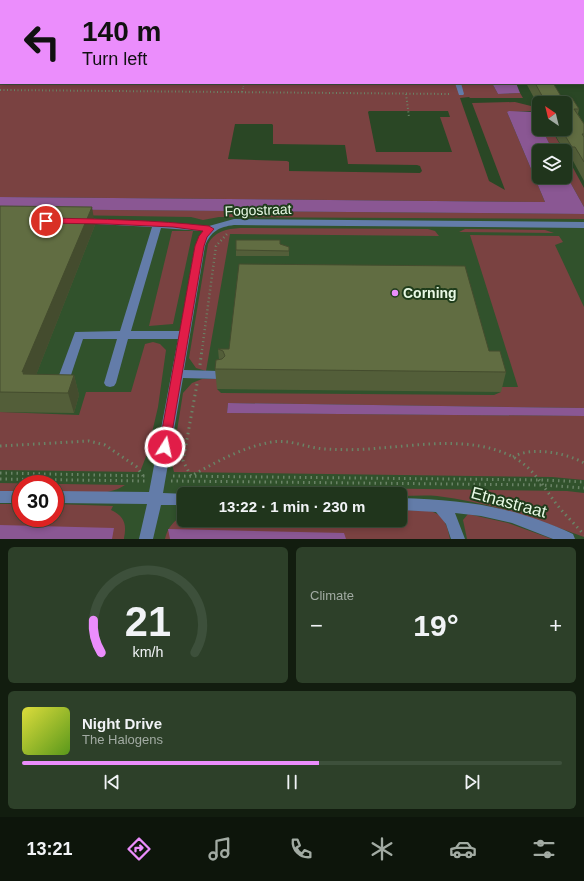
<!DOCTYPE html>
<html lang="en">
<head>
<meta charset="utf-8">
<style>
  :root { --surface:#20351c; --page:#2d4029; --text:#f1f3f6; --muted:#a2aba3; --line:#3d503b; --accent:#eb8dfc }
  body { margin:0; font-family:Arial,sans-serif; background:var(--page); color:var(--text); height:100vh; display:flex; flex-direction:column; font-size:15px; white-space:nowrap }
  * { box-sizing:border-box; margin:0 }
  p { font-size:13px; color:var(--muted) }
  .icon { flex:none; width:22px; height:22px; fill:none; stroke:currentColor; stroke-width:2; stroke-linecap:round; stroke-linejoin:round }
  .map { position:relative; height:539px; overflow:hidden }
  .panel { display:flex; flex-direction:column; gap:8px; padding:8px; background:#121d0f; flex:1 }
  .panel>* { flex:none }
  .guide { position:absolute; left:0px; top:0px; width:584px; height:84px; box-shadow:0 2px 6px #0003,0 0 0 1px var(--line); background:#eb8dfc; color:#111; overflow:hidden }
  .needle { width:26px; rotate:325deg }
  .buttons { position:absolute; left:532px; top:96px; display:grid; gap:8px }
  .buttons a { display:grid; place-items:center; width:40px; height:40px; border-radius:6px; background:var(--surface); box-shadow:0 2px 6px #0003,0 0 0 1px var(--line); font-size:20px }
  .speed { position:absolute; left:12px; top:475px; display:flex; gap:8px; font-size:20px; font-weight:700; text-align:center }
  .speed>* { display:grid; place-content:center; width:52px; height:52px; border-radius:50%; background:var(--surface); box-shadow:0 2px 6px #0003,0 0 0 1px var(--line); line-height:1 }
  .speed .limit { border:6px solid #d22; background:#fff; color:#111 }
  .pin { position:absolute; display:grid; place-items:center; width:34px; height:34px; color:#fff; margin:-17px; border:2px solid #fff; border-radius:50%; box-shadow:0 1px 4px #0007 }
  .me { position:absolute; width:44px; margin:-22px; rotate:10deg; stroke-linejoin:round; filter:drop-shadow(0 0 3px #0008) }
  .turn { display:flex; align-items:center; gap:14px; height:84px; padding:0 16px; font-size:18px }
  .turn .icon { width:52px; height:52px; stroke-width:2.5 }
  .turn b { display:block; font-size:28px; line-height:34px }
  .big { font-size:30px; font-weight:600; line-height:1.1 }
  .panel .widget { flex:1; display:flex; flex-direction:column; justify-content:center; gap:6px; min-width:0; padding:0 14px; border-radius:6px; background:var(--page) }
  .panel .dial { align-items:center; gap:0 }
  .dial svg { height:104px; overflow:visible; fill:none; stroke:var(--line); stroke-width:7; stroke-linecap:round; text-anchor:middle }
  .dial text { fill:var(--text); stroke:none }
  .song { display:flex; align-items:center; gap:12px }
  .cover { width:48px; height:48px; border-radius:6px; background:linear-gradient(135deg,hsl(60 70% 55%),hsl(90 70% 35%)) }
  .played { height:4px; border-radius:2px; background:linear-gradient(90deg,var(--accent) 55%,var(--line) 55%) }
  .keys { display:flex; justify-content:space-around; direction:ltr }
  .heat { display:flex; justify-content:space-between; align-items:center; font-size:22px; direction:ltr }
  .panel .tiles { flex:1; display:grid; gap:8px; grid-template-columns:1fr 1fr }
  .widget:last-child { grid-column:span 2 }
  .trip { position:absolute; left:177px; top:487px; width:230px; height:40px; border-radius:6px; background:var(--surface); box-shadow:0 2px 6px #0003,0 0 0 1px var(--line); font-weight:600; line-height:40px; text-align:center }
  .tabs { display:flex; height:64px; justify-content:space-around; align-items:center; background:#0d150b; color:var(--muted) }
  .tabs .icon { width:28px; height:28px }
  .tabs .current { color:var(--accent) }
  .tabs b { font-size:18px; color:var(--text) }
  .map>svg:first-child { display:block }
  .built { fill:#31522c; fill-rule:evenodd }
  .green { fill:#7a4241; fill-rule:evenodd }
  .water { fill:#8a5793 }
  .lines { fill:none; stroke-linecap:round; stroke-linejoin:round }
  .path-far3 { stroke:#6a8366; stroke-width:1.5; stroke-dasharray:0.5 2; stroke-linecap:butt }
  .path-far2 { stroke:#6a8366; stroke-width:2; stroke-dasharray:1 2.5; stroke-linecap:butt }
  .path-far1 { stroke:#6a8366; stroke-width:2.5; stroke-dasharray:1 3; stroke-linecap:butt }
  .path { stroke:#6a8366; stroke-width:3; stroke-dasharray:1.5 4; stroke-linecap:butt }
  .minor { fill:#637ca9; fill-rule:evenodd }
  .wall { fill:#535e39 }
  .shaded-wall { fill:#444c2e }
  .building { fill:#616d42; stroke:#444c2e }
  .route { fill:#e11d48; stroke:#92132f }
  .poi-dot { fill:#eb8dfc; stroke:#1f3c1b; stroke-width:1.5 }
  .labels { text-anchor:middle; stroke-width:4; stroke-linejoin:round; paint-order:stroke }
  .street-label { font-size:14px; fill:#e8f9e5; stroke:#1f3c1b }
  .poi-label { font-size:14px; font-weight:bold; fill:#e8f9e5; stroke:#1f3c1b; text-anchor:start }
  .near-street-label { font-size:17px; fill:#e8f9e5; stroke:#1f3c1b }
</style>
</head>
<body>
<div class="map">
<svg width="584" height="539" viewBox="0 0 584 539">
  <rect width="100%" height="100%" fill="#2a4725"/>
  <path class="built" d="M0,205l584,9v325h-584zM21,484h34v34h-34zM184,494h216v26h-216z"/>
  <g class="green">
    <path d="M0,0h576l-575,1v82h491l6,11 22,-1 3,5h-53l-1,-1 -9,1 29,83 16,9 -33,-87 43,-1 24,6v15l-6,-11 -3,-1 -23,1 38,90 -545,-5zM369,111h79l2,6h-10l12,35h-76l-8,-40zM235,124h37l1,1v19l72,1 3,19 69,1 3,1 2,5 -2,2 -131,-2v-9l-2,-1 -59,-2z"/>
    <path d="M542,129l10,2 12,20h-11z"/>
    <path d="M565,153l19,35v19l-19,-34z"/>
    <path d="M0,209l584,5v5l-365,-2 -16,3 -12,-3 -191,-3z"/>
    <path d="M240,228l188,1 7,2 4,5 -209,-2 -24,137 -10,-3 -7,-10 19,-114c7,-13 19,-15 32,-16z"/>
    <path d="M465,229l80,1 9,3 -95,-1z"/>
    <path d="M172,231h21l-20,93 -24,2z"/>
    <path d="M470,235l89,1 4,6 -8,3 29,62v101l-356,-5 -1,10 357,3v64l-32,-3 -378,-5 -2,-8 1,-8 10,-63 9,-10 10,-4h16l-1,10 4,4 273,2 7,-3 -1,-5h18z"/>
    <path d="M153,342l7,2 6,6 -8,57 -11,47 -7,18 -140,-2v-58l79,3 7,-23h45l14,-48z"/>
    <path d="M0,483l125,2c-19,13 -48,7 -70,7v-8h-34v8h-21z"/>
    <path d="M215,486l352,5 17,2v44c-49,-18 -95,-35 -147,-41 -12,-1 -25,0 -37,0v-2h-191l1,-5z"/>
    <path d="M0,504h21v14h34v-14l58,2 -2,4c13,6 16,14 13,28v1h-124z"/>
    <path d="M400,510c29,1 44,-5 50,29h-285c2,-10 9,-20 19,-23v4h216z"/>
    <path d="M468,514l40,9 44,16h-85l-4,-19z"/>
  </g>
  <g class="water">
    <path d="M492,83h24l4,10 -22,1z"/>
    <path d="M509,111l24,1 6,11v6h3l11,22h-14v26h26v-4l19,34v7l-584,-5v-12l545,5 -38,-90z"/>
    <path d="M228,403l356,5v8l-357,-3z"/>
    <path d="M0,525l114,3 -2,11h-112z"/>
    <path d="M168,529l176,4 2,6h-176z"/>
  </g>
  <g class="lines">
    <g class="path-far3">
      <path d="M543,0l3,1"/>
      <path d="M243,89l1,-6"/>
    </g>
    <g class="path-far2">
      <path d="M0,90l451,4"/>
      <path d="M242,92l1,-4"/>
      <path d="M406,94l3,23"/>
    </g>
    <path class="path-far1" d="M202,350l14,-104 11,-12"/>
    <g class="path">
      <path d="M200,365l2,-16"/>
      <path d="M197,384l-14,77 8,15c25,-14 52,-29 81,-34 18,-3 35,6 53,7 18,1 37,1 55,-1 43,-3 93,-12 133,9 21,11 31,31 45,49 8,10 18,19 26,29"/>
      <path d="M0,446l89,-5 16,4 32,22 6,9"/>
      <path d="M513,457c18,-11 54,-4 71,6"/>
      <path d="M0,473l146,3"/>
      <path d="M173,476l368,4 43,2"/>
      <path d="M0,479l146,2"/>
      <path d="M171,481l372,4 41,3"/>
    </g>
    <g class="minor">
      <path d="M21,0h6l-7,1z"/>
      <path d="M458,0h6l1,1h-6z"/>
      <path d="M522,0h6l1,1h-6z"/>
      <path d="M1,22v4l-1,1v-4z"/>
      <rect x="0" y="46" width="1" height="4"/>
      <path d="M455,83h6l3,11 -1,1h-4z"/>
      <path d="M81,218l128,8 25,-7 350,3v6l-350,-3c-15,2 -23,6 -29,21l-21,124 35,1 4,1 2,3 -2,3 -4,1 -36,-1 -20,115 24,1h-3v11h-23l-8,34h-14l8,-35 -92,-1v-12l94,1 29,-153h-50l-12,44 -2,3 -4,1 -4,-1 -2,-3 13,-44h-34l-13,39 -2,3 -4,1 -4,-1 -2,-3 17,-46 45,-1 32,-104 -74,-4 -2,-2 2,-2zM161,228l42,3 -8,15 -15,85h-49z"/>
      <rect x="0" y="491" width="21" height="12"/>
      <path d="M400,498c66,2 112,8 173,36l2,5h-22l-41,-16 -31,-7 -26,-3 10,26h-14l-5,-15 -10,-12 -36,-2z"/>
    </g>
  </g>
  <g class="wall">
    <rect x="305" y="0" width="11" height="1"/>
    <path d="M526,83h27l9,15 17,11 -1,5 6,10v57l-12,-22h-3l-4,-6v-2h-1l-12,-22h13v-26h-26v4z"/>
    <path d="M0,206l95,19 -59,150h38l5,20 -5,18 -74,-1z"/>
    <path d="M280,244l9,3v9h-53v-6z"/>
    <path d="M218,349l271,2 17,21 -5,20 -284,-3 -2,-20 4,-9z"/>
  </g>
  <g class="shaded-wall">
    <path d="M92,207l3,18 -66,168 -7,-21z"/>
    <path d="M74,375l5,20 -5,18 -6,-20z"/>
  </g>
  <g class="building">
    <rect x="316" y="0" width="47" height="1"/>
    <path d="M535,83h18l9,15h10l7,11h-5l10,15v10h-2l2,3v25l-9,-15h-3l-11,-18h4v-26h-19z"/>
    <path d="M0,206l92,1 -70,165h2l-1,2 51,1 -6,18 -68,-1z"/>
    <path d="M236,240h44v4l9,3v4l-53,-1z"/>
    <path d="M239,264l226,2 24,85h11l6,21 -291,-3 1,-9 6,-1 3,-3 -2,-5 -5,-2h11z"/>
  </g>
  <path class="route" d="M46,218c55,1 109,2 163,8l5,3 -7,8 -3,9 -35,204 -4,2 -4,-2 -2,-3 36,-201 4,-10 4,-5 -30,-4 -66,-3 -64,-1 -1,-2z"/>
  <circle class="poi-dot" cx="395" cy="293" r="4"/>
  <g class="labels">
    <g class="street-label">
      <text transform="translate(258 210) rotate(-2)" y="5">Fogostraat</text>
    </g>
    <g class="poi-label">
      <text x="403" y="298">Corning</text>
    </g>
    <g class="near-street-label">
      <text transform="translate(509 502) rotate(15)" y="6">Etnastraat</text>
    </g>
  </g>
</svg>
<div class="buttons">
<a><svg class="needle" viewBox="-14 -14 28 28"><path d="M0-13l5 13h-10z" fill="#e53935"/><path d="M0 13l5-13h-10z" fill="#a2aba3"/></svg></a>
<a><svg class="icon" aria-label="layers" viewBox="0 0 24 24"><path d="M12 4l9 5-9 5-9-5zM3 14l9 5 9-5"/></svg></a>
</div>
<div class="speed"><div class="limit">30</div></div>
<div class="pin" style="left:46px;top:221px;background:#d93025"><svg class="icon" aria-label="arrive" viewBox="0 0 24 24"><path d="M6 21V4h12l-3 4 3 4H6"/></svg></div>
<svg class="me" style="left:165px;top:447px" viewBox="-20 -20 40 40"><circle r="17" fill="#e11d48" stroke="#fff" stroke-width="3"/><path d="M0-11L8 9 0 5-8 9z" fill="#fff"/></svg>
<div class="trip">13:22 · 1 min · 230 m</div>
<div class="guide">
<div class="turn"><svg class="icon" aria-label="left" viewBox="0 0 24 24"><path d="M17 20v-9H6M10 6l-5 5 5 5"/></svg><div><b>140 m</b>Turn left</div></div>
</div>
</div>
<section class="panel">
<div class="tiles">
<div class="widget dial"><svg viewBox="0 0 100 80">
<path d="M14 69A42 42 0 1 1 86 69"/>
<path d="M14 69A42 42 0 0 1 8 44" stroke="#eb8dfc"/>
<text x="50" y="56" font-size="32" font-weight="700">21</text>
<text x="50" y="72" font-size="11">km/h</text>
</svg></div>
<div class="widget"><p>Climate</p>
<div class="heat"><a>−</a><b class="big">19°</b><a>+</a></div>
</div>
<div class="widget">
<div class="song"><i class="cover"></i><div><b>Night Drive</b><p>The Halogens</p></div></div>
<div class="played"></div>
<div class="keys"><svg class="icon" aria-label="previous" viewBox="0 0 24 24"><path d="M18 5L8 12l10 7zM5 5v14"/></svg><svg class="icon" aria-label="pause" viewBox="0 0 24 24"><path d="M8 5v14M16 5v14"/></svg><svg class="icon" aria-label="next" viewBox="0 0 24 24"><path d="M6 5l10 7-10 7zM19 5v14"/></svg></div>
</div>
</div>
</section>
<nav class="tabs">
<b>13:21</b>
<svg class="icon current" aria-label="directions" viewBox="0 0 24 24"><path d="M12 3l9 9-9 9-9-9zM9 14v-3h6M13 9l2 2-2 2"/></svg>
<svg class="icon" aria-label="music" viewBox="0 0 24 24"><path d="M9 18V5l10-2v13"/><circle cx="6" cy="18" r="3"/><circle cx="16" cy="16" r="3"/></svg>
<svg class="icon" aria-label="phone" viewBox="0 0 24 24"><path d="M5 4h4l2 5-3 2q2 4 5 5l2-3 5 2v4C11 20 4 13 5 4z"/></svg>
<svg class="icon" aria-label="climate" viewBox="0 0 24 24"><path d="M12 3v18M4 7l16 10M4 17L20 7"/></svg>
<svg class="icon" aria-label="car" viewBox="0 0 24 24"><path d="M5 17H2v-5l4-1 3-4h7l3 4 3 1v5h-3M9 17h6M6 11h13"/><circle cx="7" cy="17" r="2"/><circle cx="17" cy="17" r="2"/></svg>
<svg class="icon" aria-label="filters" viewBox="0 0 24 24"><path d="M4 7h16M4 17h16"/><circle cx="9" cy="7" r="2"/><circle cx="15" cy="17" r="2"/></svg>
</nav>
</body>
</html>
